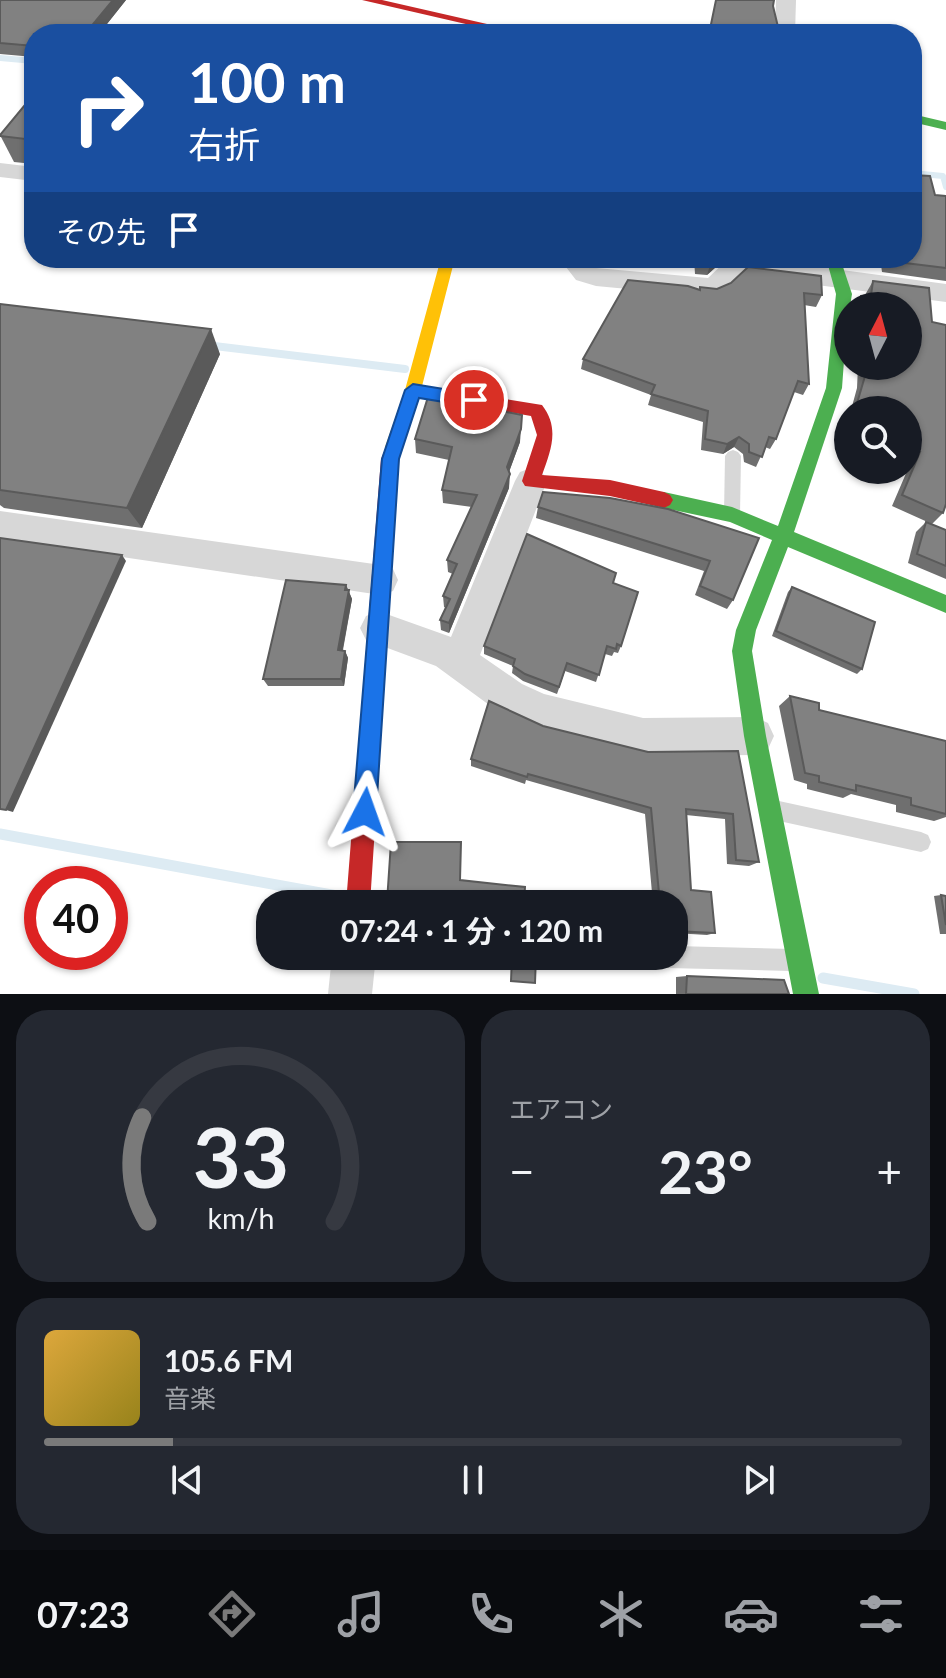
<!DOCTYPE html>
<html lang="ja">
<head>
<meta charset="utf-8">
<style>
  :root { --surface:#171b24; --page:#242831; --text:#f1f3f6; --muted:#9ea1a6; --line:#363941; --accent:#7a7a7a }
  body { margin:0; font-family:Lato,"Noto Sans JP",sans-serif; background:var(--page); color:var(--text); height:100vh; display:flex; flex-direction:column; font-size:30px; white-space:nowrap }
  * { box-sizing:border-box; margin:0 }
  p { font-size:26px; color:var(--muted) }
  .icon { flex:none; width:44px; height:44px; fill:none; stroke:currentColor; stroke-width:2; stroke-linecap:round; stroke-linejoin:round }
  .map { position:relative; height:994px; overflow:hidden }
  .drawer { display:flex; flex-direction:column; gap:16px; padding:16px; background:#0d0f14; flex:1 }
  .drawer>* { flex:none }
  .hud { position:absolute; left:24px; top:24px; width:898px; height:244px; border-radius:32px; box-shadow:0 2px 6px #0004; background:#1a4fa0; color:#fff; overflow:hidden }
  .needle { width:52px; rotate:6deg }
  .controls { position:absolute; left:834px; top:292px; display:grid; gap:16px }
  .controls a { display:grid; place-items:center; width:88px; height:88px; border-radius:50%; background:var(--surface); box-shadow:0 2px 6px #0004; font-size:40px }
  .speed { position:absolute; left:24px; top:866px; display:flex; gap:16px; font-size:40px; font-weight:700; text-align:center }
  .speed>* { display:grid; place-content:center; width:104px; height:104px; border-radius:50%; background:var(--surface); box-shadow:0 2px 6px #0004; line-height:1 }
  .speed .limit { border:12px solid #d22; background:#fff; color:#111 }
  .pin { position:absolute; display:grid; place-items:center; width:68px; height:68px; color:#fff; margin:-34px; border:4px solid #fff; border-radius:50%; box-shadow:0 2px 8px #0007 }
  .me { position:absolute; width:88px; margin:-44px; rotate:4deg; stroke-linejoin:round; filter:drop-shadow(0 0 6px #0008) }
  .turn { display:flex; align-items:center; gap:28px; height:168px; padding:0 32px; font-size:36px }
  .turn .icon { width:104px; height:104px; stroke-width:2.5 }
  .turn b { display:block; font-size:56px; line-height:68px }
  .then { display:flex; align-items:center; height:76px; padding:0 32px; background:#0003; gap:16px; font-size:30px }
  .big { font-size:60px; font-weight:700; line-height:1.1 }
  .drawer .card { flex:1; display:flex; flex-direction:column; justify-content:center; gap:12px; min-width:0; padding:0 28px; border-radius:32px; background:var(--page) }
  .drawer .dial { align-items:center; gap:0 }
  .dial svg { height:208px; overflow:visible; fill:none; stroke:var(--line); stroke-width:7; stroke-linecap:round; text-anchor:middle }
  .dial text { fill:var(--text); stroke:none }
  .song { display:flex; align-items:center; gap:24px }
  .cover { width:96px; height:96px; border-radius:12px; background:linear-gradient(135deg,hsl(40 70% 55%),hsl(50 70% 35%)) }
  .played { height:8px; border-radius:4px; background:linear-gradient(90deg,var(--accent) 15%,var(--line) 15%) }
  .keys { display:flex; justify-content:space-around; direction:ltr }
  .heat { display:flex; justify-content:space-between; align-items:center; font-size:44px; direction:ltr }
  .drawer .tiles { flex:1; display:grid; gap:16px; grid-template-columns:1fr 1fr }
  .card:last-child { grid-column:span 2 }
  .trip { position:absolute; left:256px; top:890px; width:432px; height:80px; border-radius:32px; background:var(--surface); box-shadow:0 2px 6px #0004; font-weight:700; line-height:80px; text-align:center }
  .menu { display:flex; height:128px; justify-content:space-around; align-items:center; background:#090b0e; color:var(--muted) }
  .menu .icon { width:56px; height:56px }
  .menu .current { color:var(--accent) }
  .menu b { font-size:36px; color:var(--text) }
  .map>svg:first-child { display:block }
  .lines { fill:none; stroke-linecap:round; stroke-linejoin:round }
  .stream-far2 { stroke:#ddebf3; stroke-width:6 }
  .stream-far1 { stroke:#ddebf3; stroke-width:8 }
  .stream { stroke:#ddebf3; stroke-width:11 }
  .lane { fill:#d7d7d7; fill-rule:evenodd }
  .street { fill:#d7d7d7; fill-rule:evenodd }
  .fast { fill:#4caf50; fill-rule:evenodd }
  .slow { fill:#ffc107; fill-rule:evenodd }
  .jam { fill:#c62828; fill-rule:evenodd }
  .wall { fill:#6f6f6f }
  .shaded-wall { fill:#5a5a5a }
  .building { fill:#818181; stroke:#5a5a5a; stroke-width:2 }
  .route { fill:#1a73e8; stroke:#114b97; stroke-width:2 }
</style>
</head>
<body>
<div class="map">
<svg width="946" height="994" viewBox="0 0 946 994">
  <rect width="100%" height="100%" fill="#fff"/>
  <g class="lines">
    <g class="stream-far2">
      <path d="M0,58l34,3"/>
      <path d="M912,173l31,3 3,11"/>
    </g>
    <path class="stream-far1" d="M206,345l199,24"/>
    <g class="stream">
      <path d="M0,834l337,62"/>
      <path d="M823,978l91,16"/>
    </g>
    <g class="lane">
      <path d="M733,450l5,2 3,4 -1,59 -2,5 -6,2 -6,-2 -2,-5 1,-59 3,-4z"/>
      <path d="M779,801l142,31 7,3 3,7 -3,7 -7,3 -142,-31 -7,-3 -3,-7 3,-7z"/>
      <path d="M674,946l117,3 8,3 3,8 -3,8 -8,3 -167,-4 -8,-3 -3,-8h61z"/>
    </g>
    <g class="street">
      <path d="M776,0h20l-1,34h-20z"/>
      <path d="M0,163l34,4v14l-34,-4z"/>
      <path d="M567,258h26l-1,7 4,3 112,10 20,-19 24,-1 194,26v18l-204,-27 -16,17 -13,5 -117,-11 -20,-6 -10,-13z"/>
      <path d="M531,468l11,4 5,9 -67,174 42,29 22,10 99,24 112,-1 13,6 6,13 -6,13 -13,6 -112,1 -101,-25 -46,-21 -60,-44 -70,-26 -6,-12 6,-12 12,-5 73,26 64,-156 5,-9z"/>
      <path d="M0,511l381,54 12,4 5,11 -5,11 -12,4 -381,-56z"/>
      <path d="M332,956h44l-4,38h-44z"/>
    </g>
    <g class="fast">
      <path d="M912,114l34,8v8l-34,-8z"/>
      <path d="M826,258h14l12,36 -2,12h-2l-6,82 -48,144 152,63v18l-158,-66 -32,83 -4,21 14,85 53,258h-26l-49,-258 -12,-85 4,-21 36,-90 -42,-18 -66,-14 -6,-3 -3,-5 3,-5 6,-3 68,15 46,19 48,-138 10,-94z"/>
    </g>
    <path class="slow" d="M441,258h14l-34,132 -18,57 -3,5h-12l-3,-5 20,-57z"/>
    <g class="jam">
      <path d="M362,0h20l149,34h-22z"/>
      <path d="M413,384l129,21c18,23 9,45 0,70l68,5 54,12 6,3 3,5 -3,5 -6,3 -54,-12 -85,-10 -3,-5 15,-46 -6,-19 -124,-21 -2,-5z"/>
      <path d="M394,440l6,2 3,5 -4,12 -29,445h-24l35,-445 7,-17z"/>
    </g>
  </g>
  <g class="wall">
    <path d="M126,0l-27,34h-65v23l-34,-3v-53z"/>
    <path d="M34,94v70l-20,-2 -14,-27z"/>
    <path d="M935,195l11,1v85l-64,-9 -2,-14h32z"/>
    <path d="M694,258h32l-19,17 -12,-1z"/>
    <path d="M873,281l56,7 3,34 14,3v179l-3,9 -11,11 -40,-18 18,-42 -2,-1v-53h-57l6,-22 1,-22h50v-60h-53l6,-10 4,-1z"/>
    <path d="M731,283l91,12 -6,12 -12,-2 5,79 -6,11 -9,-3 -18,47 -6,10 -5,-2 -9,20 -12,-5 -1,-8 -9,-7 -11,7 -22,-4 2,-28 -55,-17 3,-10 -70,-26 2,-10 116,-69 1,-3 17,2z"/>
    <path d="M0,304l220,50 -78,174 -138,-20 -4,-3z"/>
    <path d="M848,419v28l-8,-2z"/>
    <path d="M415,439l105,3 -11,30v16l-60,145 -8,-3 -1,-10 6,-12 -2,-1 -1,-11 10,-22 -5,-2 -1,-12 25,-53 -29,-4 -1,-13 7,-30 -33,-7z"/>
    <path d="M538,507l221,31 -26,62 -6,9 -32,-14 9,-24 -168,-53z"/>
    <path d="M926,522l20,8v49l-38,-16 8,-31z"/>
    <path d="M613,583l8,63 -3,7 -4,-1 -2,4 -7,-2 -9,28 -31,-11 -8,23 -34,-13 -11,-8 1,-7 -29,-12v-8z"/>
    <path d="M346,585l6,14 -9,51 2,1 3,7 -4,28h-76l-5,-7z"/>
    <path d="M792,587l70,82 -5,5 -85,-38 16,-44z"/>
    <path d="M790,696l29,14 127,31v76l-12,4 -38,-9v-7l-45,-11 -8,4 -36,-9v-5l-13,-4 -15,-74z"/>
    <path d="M543,726l105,26 90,-1 21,111 -10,4 -22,-2 -2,-45 -39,-4 5,75 24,43 -8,2 -33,-2v-29h-21l-8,-90 -119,-34 -1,4 -54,-18v-7z"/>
    <path d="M941,895l5,1v38h-6l-6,-38z"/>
    <path d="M687,976l102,18h-113v-17z"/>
  </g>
  <g class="shaded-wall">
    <path d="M113,0h13l-27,34h-14z"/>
    <path d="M715,258h11l-19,17 4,-13z"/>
    <path d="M211,329l9,25 -78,174 -15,-20z"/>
    <path d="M521,429l-1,13 -14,38 1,-13z"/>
    <path d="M739,437l-5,10 -11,7 4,-10z"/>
    <path d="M510,474l-1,14 -60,145v-10z"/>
    <path d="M122,555l4,6 -113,251 -7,-2z"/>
    <path d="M346,585l6,14 -11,59 -3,-8z"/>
    <path d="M345,651l3,7 -4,28 -3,-7z"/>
  </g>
  <g class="building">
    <path d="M1,0h112l-28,34h-51v12l-34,-3v-42z"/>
    <path d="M716,0h58l-1,6 5,21 -3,7h-66z"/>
    <path d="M34,94v46l-34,-4v-1z"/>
    <path d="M912,175l18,1 5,19 11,1v72l-57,-7 -1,-3h24z"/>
    <path d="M699,258h16l-4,4 -12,-1z"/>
    <path d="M748,267l73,9 1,19 -18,-2 5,91 -11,-3 -22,58 -7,-2 -7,20 -13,-5v-8l-10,-7 -12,7 -22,-5 3,-28 -57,-17 4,-9 -72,-26 45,-79 60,6 12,4v-3l17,2 14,-6z"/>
    <path d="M873,281l56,7 3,34 14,3v179l-3,9 -41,-18 18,-43 -12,-3v-39h-53l10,-34 1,-10h42v-60h-48l1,-10 10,-1z"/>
    <path d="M0,304l211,25 -84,179 -127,-18z"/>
    <path d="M428,397l94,18 -1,14 -14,38 3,7 -61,149 -9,-3 10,-21 -7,-3 14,-32 -10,-4 30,-65 -35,-5 10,-43 -37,-8z"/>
    <path d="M543,492l67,6 58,11 91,29 -26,62 -33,-14 10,-25 -172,-54z"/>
    <path d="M926,522l20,8v36l-29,-12z"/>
    <path d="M527,534l89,39 -3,10 25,9 -17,54 -4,-2 -1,5 -9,-3 -8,29 -32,-12 -8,24 -34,-13 -12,-8 2,-7 -31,-13z"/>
    <path d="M0,538l122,17 -116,255 -6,-1z"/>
    <path d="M286,580l60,5 -1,5h4l-11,60 7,1 -4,28h-78z"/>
    <path d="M792,587l83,35 -13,47 -86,-38z"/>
    <path d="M790,696l29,7v7l127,31v73l-35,-9v-7l-55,-13v6l-37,-9v-6l-14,-3z"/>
    <path d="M489,701l54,25 105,26 90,-1 21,111 -23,-2 -3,-46 -47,-5 5,81 20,2 4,41 -41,-2v-27h-14l-9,-96 -123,-34 -1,3 -56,-18z"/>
    <path d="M391,842h70l-1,38 65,7 -1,17h-148l11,-2z"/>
    <path d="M941,895l5,1v29z"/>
    <path d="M512,956h24l-1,27 -24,-2z"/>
    <path d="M687,976l97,4 5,14h-103z"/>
  </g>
  <path class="route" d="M413,384l61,10 9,6 -9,7 -55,-9 -20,61 -23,353 -3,8 -8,3 -8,-3 -4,-8 29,-353 23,-69z"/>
</svg>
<div class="controls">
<a><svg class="needle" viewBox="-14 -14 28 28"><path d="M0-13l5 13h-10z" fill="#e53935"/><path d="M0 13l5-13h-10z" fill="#9ea1a6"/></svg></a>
<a><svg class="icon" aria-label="search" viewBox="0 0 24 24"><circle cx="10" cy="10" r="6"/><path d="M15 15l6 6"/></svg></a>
</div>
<div class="speed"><div class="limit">40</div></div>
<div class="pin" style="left:474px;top:400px;background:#d93025"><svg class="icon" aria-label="arrive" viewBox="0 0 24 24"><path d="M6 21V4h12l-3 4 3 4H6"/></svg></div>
<svg class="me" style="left:365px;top:812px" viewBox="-20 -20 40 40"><path d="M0-17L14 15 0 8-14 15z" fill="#1a73e8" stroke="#fff" stroke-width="4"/></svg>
<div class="trip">07:24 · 1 分 · 120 m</div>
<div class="hud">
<div class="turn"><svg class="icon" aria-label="right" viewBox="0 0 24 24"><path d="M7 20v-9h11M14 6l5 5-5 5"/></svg><div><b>100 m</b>右折</div></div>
<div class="then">その先<svg class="icon" aria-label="arrive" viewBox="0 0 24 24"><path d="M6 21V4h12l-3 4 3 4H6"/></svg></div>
</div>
</div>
<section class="drawer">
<div class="tiles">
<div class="card dial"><svg viewBox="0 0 100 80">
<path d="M14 69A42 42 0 1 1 86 69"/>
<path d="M14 69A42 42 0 0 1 12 29" stroke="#7a7a7a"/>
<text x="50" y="56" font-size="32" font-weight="700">33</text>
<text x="50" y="72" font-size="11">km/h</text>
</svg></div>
<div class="card"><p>エアコン</p>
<div class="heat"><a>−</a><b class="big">23°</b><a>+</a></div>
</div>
<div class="card">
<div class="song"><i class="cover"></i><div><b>105.6 FM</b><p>音楽</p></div></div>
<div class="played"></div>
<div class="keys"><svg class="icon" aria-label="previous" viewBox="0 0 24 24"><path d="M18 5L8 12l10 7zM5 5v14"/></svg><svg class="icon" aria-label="pause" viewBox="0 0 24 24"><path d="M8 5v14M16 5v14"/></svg><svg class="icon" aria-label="next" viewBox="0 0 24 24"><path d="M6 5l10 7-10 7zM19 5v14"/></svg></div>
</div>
</div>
</section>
<nav class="menu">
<b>07:23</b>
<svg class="icon current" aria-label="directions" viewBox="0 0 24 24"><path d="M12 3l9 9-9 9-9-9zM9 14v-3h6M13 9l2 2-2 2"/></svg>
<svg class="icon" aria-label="music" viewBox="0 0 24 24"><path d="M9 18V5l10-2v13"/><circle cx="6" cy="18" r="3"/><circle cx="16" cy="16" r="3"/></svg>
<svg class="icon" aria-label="phone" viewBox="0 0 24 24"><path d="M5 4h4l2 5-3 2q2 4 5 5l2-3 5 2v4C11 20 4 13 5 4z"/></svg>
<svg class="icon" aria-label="climate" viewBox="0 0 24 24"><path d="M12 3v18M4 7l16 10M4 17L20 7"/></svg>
<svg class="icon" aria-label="car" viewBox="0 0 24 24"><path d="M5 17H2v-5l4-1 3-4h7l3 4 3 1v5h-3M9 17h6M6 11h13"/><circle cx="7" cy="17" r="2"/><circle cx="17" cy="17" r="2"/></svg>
<svg class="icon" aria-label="filters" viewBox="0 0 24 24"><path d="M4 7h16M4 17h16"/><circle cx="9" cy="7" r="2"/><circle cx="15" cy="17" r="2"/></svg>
</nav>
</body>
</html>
